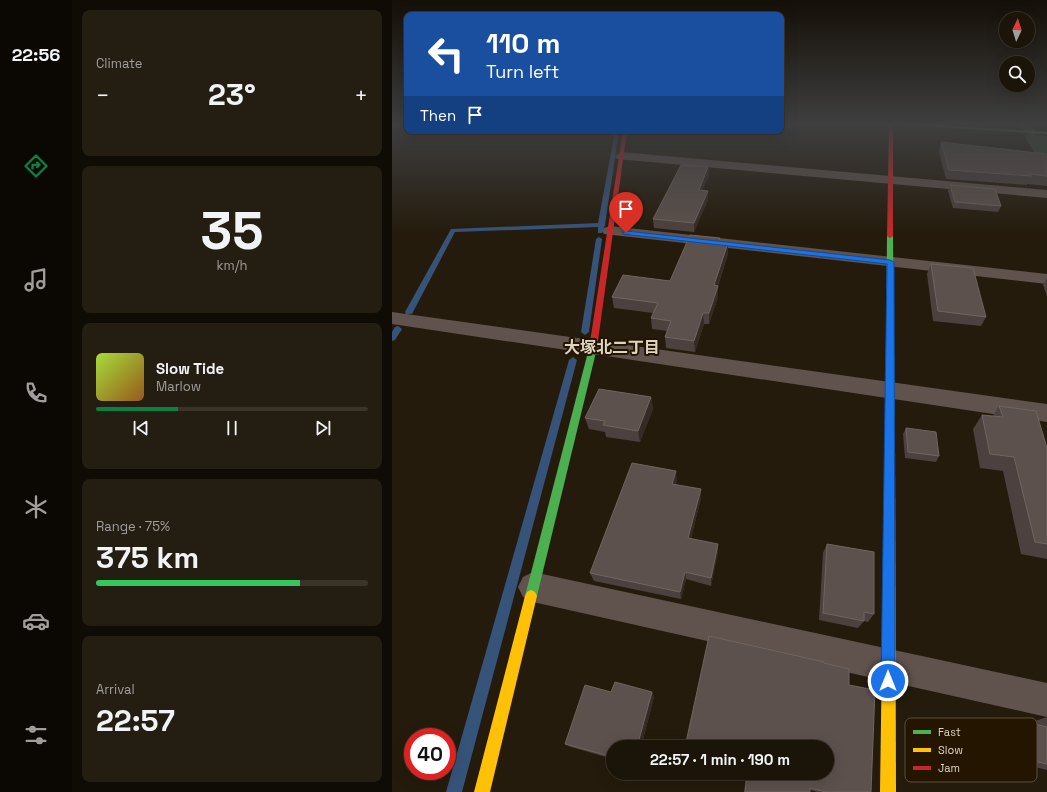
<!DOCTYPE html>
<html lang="en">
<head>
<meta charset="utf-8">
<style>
  :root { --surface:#1b1409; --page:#241d12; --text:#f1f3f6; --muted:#a09e9c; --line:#39332a; --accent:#0b8043 }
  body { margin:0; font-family:"Space Grotesk","Noto Sans JP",sans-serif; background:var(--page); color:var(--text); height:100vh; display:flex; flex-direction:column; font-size:15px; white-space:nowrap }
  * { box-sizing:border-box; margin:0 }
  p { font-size:13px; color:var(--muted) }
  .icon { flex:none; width:22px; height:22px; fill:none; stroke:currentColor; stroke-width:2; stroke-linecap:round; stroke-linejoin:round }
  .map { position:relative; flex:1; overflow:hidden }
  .sheet { display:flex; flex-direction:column; gap:10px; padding:10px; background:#0f0b05; width:320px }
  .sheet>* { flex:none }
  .guide { position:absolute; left:12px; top:12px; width:380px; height:122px; border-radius:8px; box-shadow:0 4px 16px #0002,0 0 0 1px var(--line); background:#1a4fa0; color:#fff; overflow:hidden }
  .needle { width:26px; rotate:4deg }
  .fabs { position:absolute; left:607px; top:12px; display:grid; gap:8px }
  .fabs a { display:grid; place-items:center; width:36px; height:36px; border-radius:50%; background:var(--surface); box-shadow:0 4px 16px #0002,0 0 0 1px var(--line); font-size:20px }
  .speed { position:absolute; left:12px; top:728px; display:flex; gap:8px; font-size:20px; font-weight:700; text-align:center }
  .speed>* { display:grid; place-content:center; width:52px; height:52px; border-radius:50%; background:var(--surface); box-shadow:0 4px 16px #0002,0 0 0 1px var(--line); line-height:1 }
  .speed .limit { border:6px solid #d22; background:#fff; color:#111 }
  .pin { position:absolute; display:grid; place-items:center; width:34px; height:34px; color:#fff; margin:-41px -17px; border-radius:50% 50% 50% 0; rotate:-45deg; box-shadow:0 0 4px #0007 }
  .pin .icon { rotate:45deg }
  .me { position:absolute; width:44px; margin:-22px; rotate:0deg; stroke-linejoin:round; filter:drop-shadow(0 0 3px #0008) }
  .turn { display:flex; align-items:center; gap:14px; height:84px; padding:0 16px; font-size:18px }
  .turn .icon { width:52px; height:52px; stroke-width:2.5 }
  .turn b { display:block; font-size:28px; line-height:34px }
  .then { display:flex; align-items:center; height:38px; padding:0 16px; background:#0003; gap:8px; font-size:15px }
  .big { font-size:30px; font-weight:800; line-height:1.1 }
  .sheet .tile { flex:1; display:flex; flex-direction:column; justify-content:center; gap:6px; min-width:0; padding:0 14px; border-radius:8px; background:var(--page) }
  .sheet .dial { align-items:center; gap:0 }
  .dial b { font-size:52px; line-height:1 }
  .song { display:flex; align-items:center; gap:12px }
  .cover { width:48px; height:48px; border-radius:6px; background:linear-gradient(135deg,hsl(80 70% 55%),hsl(30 70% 35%)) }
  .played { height:4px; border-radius:2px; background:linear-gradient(90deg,var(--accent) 30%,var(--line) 30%) }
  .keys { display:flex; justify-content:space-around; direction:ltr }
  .heat { display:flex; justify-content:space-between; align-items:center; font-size:22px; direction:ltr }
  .charge { height:6px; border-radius:3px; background:linear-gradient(90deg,#34c759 75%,var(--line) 0) }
  .trip { position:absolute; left:214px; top:740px; width:228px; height:40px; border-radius:20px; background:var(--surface); box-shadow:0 4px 16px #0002,0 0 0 1px var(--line); font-weight:800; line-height:40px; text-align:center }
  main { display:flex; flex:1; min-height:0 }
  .tabs { display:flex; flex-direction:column; width:72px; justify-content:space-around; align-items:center; background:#0b0804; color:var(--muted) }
  .tabs .icon { width:28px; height:28px }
  .tabs .on { color:var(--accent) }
  .tabs b { font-size:18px; color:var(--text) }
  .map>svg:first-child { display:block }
  .green { fill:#384a2f }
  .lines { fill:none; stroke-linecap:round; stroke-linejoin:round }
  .stream { fill:#365379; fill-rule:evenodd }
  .street { fill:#60524d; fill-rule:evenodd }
  .fast { fill:#4caf50; fill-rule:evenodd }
  .slow { fill:#ffc107; fill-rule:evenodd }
  .jam { fill:#c62828; fill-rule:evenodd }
  .wall { fill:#4c413e }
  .shaded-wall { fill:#352b24 }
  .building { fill:#5c514c; stroke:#70655f }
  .route { fill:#1a73e8; stroke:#114b97 }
  .labels { text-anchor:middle; stroke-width:4; stroke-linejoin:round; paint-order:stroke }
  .neighbourhood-label { font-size:16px; font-weight:bold; fill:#dfd4c4; stroke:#241500 }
  .key { fill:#241500; stroke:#5c4e3b; stroke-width:1 }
  .key-label { font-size:11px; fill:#dfd4c4 }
</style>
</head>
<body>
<main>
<nav class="tabs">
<b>22:56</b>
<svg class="icon on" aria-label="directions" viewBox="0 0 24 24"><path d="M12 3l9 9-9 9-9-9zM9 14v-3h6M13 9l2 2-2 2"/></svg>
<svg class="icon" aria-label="music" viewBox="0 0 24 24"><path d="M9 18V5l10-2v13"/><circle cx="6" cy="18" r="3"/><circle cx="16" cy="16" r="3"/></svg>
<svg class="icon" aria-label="phone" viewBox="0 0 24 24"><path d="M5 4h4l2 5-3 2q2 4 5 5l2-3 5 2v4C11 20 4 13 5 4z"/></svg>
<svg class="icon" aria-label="climate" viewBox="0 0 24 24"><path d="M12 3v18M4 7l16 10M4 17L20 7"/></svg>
<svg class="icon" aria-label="car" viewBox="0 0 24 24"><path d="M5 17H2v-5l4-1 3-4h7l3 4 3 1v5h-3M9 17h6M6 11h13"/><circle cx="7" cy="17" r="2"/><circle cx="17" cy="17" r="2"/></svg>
<svg class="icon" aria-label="filters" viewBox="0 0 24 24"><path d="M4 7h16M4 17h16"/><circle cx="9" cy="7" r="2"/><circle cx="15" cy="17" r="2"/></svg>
</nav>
<section class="sheet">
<div class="tile"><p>Climate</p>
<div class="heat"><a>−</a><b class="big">23°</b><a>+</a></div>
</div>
<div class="tile dial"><b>35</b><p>km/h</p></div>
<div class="tile">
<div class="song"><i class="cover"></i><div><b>Slow Tide</b><p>Marlow</p></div></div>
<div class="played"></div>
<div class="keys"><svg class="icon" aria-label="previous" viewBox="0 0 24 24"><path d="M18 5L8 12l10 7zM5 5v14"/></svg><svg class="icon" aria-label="pause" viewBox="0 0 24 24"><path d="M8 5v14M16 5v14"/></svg><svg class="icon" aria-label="next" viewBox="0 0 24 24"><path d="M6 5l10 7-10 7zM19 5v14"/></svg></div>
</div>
<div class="tile"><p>Range · 75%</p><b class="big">375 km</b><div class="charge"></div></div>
<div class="tile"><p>Arrival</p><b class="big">22:57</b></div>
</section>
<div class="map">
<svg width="655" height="792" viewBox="0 0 655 792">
  <rect width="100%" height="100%" fill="#241b0c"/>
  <path class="green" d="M632,134l23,2v22l-11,-2z"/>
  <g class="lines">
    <g class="stream">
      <path d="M223,131h4l-14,94 -3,8h-4v-6l-143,5 -42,80 -1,2h-6l-1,-2 46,-83 147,-6z"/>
      <path d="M207,237l3,2 -13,93 -4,3 -4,-3 15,-93z"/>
      <path d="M6,326l4,3 -7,11 -3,1v-9l3,-5z"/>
      <path d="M181,357l4,3 -115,432h-16l123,-432z"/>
    </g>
    <g class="street">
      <path d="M626,124h11l9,8 -6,4 -4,-2z"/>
      <path d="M229,152l426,38v8l-430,-39 -2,-3z"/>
      <path d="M218,226l437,48v10l-443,-50 -2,-3 2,-3z"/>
      <path d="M0,312l655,92v18l-655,-98z"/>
      <path d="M141,572l514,111v34l-514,-115 -10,-5 -5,-10 5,-10z"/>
    </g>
    <g class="fast">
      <path d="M514,124h17l124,8v2l-139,-9z"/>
      <path d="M498,234l3,2 2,206 -2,3 -3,1 -3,-1 -2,-3 2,-206z"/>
      <path d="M201,345l4,3 -60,248 -2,4 -4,2 -4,-2 -2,-4 64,-248z"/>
    </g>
    <g class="slow">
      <path d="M498,438l3,1 2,3 1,350h-16l5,-350 2,-3z"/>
      <path d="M139,590l4,2 2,4 -47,196h-16l51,-196 2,-4z"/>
    </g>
    <g class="jam">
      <path d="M497,124h4v112l-3,2 -3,-2z"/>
      <path d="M231,131h4l-30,217 -4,3 -4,-3z"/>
    </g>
  </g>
  <g class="wall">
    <path d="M549,142l106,12v32l-20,-2v1l-81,-6 -7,-28z"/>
    <path d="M316,167l1,8 -7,15 6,10 -14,32 -40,-4 -1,-9z"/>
    <path d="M558,185l51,21 -3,6 -45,-4 -5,-17z"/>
    <path d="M328,238v5l8,11 -10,32v11l-9,27h-5l-9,28 -29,-4 -1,-11 2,-6 -15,-2 -1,-11 2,-5 -39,-5 -2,-11 58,-16z"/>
    <path d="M539,264l55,53 -5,9 -48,-5 -6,-47z"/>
    <path d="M655,278v18l-4,-11z"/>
    <path d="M259,397l2,12 -13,33 -34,-5 -1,-5 -16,-3 -4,-11z"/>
    <path d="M607,406l48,42v111l-26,-5 -18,-83 -23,-3 -7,-39 9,-14 11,1z"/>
    <path d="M514,428l33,28 -3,6 -31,-4 -2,-24z"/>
    <path d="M285,480l-1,4 25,14 -10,40 27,14 -7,34 -25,-7 -5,20 -87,-18 -4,-8z"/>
    <path d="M435,544l47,70 -6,8 -4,-1 -6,7 -39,-8 4,-67z"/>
    <path d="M432,663l25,22 22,107h-54l-7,-2v2h-66l2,-14 -19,-5h100z"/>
    <path d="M219,692h41l2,5 -13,50h-28v12l-42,-12 -6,-3z"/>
    <path d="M655,717v53l-31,-8 -6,-36 12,-5 14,3 -1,-3z"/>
  </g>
  <g class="shaded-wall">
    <path d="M316,167l1,8 -10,24v-9z"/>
    <path d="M316,191v9l-14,32v-9z"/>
    <path d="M336,243v11l-14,42v-11z"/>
    <path d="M326,286v11l-9,27v-11z"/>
    <path d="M311,313l1,11 -9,28 -1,-11z"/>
    <path d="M259,397l2,12 -13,33 -2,-11z"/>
    <path d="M284,471l1,9 -4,13 -1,-9z"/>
    <path d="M309,489v9l-12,48 -1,-8z"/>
    <path d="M326,544v8l-7,34v-8z"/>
    <path d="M293,572l1,7 -5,20 -1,-7z"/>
    <path d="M260,692l2,5 -13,50h-4z"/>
  </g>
  <g class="building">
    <path d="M549,142l106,12v22l-17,-2 1,2 -82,-6z"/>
    <path d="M289,165l27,2 -9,23 9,1 -14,32 -41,-4z"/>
    <path d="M558,185l45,4 6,17 -46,-4z"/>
    <path d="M298,235l30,3 -2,4 10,1 -14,42 4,1 -9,27h-6l-9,28 -29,-4 6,-16 -20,-3 7,-15 -46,-6 11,-22 47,6z"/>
    <path d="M539,264l42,4 13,49 -48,-6z"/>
    <path d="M207,389l52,8 -13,34 -35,-6 2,-4 -20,-3z"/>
    <path d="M607,406l37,5 11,37v96l-12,-2 -21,-85 -24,-3 -8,-39 21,2z"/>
    <path d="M514,428l30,4 3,24 -31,-4z"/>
    <path d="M240,463l44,8 -4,13 29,5 -13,49 30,6 -7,34 -26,-6 -5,20 -90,-19z"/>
    <path d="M435,544l47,8v62l-10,-2v9l-41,-8z"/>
    <path d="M317,636l115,26v1l25,6v16l26,5 -4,102h-45l-16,-4v4h-65l2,-16 -11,-3h91v-26h-142z"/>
    <path d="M223,682l37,10 -15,55h-24v10l-48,-13 20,-59 26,7z"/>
    <path d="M630,721l25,6v37l-18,-4z"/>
  </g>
  <linearGradient id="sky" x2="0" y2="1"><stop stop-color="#140f07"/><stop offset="0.53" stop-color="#3f3f40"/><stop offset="1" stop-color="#3f3f40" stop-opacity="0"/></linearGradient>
  <rect width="655" height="234" fill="url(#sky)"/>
  <path class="route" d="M234,231l264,29 4,2 1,419 -2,5 -5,2 -5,-2 -2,-5 6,-417 -264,-30 -1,-1z"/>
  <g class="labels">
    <g class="neighbourhood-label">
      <text x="220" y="353">大塚北二丁目</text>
    </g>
  </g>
  <rect x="513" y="718" width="132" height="64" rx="6" class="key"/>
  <rect x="521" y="730" width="18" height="4" fill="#4caf50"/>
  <rect x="521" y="748" width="18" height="4" fill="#ffc107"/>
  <rect x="521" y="766" width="18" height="4" fill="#c62828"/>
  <g class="key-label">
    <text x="546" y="736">Fast</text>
    <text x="546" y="754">Slow</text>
    <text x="546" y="772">Jam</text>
  </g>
</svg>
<div class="fabs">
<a><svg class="needle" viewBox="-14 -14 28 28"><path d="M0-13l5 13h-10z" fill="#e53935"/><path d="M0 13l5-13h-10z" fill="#a09e9c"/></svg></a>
<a><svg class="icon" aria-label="search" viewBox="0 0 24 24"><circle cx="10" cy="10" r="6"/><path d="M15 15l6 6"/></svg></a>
</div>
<div class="speed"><div class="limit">40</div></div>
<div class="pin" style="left:234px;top:233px;background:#d93025"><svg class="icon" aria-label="arrive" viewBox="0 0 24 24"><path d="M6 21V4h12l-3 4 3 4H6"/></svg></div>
<svg class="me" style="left:496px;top:681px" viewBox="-20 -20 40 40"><circle r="17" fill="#1a73e8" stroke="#fff" stroke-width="3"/><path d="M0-11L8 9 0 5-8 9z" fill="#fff"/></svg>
<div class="trip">22:57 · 1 min · 190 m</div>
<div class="guide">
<div class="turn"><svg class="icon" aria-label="left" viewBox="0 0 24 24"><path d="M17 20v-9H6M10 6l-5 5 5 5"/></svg><div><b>110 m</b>Turn left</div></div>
<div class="then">Then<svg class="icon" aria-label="arrive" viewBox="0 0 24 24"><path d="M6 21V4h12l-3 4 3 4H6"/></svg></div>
</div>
</div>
</main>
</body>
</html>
